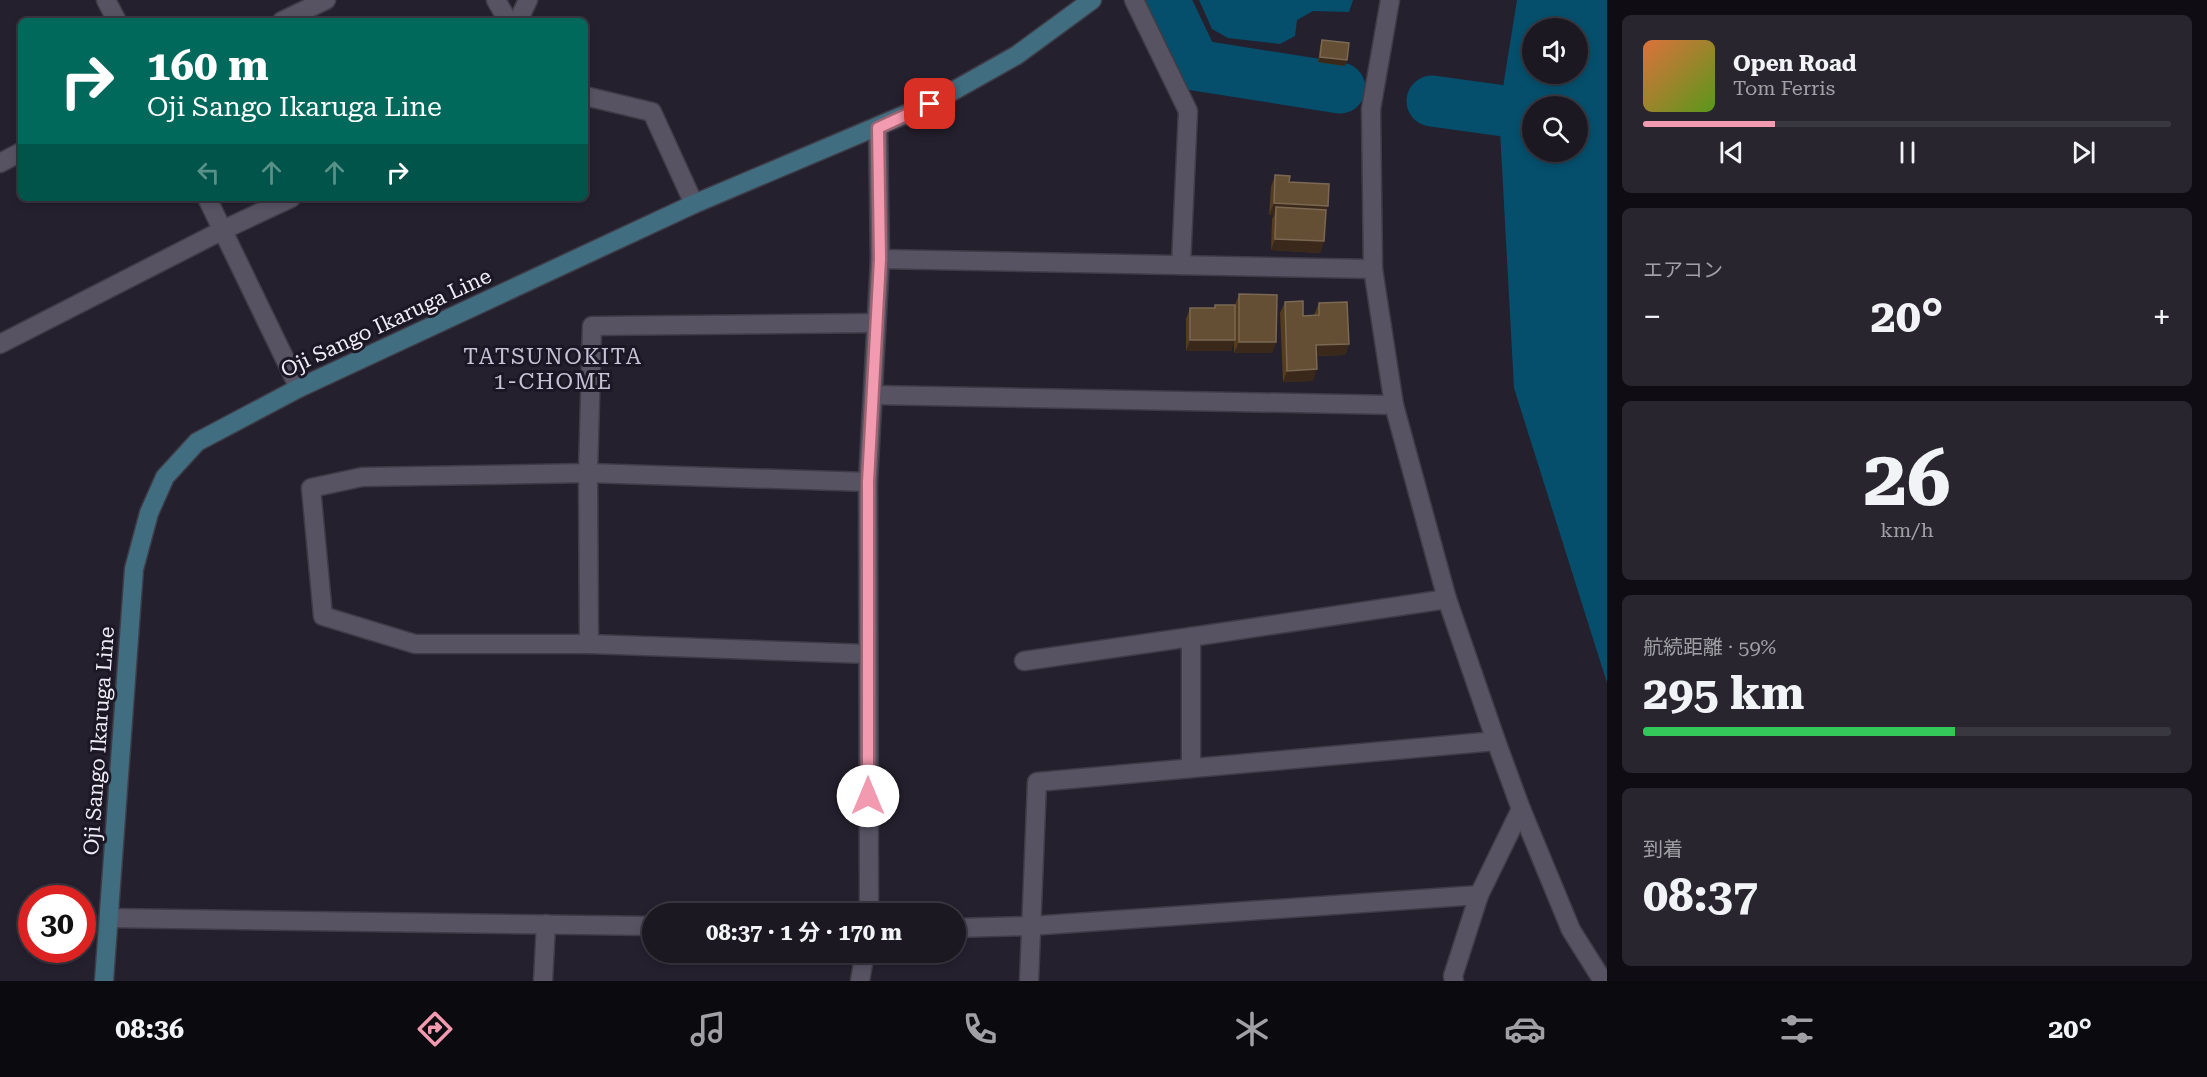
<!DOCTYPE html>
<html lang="ja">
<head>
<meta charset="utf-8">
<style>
  :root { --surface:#1b1822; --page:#28252f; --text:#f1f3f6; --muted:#a0a0a5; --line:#393740; --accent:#f29ab0 }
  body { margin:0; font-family:"Roboto Serif","Noto Sans JP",serif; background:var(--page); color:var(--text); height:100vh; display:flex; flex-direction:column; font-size:22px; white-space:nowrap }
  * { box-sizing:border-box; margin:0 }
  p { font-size:20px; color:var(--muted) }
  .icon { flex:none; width:33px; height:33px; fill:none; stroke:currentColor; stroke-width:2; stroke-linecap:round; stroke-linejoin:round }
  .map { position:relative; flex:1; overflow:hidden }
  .drawer { display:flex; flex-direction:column; gap:15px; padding:15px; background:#0f0d13; width:600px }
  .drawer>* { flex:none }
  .hud { position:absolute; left:18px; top:18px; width:570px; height:183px; border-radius:9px; box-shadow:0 3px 9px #0003,0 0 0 2px var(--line); background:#00695c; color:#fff; overflow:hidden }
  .fabs { position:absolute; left:1522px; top:18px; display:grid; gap:12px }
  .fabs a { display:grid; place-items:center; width:66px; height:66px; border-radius:50%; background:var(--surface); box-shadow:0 3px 9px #0003,0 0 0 2px var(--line); font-size:30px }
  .speed { position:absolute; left:18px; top:885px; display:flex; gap:12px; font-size:30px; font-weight:700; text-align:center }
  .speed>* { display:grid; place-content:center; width:78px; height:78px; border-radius:50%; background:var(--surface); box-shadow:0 3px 9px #0003,0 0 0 2px var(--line); line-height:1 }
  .speed .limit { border:9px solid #d22; background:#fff; color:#111 }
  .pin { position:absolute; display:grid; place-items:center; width:51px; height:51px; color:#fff; margin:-26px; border-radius:12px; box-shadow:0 3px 9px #0006 }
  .me { position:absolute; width:66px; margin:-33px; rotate:0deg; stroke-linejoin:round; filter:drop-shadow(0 0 4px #0008) }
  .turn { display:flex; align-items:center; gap:21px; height:126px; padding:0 30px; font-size:27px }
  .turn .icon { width:78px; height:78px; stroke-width:2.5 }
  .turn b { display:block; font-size:42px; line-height:51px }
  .lanes { display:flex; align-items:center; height:57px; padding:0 30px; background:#0003; justify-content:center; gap:30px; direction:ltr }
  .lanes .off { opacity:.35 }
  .big { font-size:45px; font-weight:700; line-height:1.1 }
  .drawer .card { flex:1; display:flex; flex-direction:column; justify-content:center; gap:9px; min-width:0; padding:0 21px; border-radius:9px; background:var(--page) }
  .drawer .dial { align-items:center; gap:0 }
  .dial b { font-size:78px; line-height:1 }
  .song { display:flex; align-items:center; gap:18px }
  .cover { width:72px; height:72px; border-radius:9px; background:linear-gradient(135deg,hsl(20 70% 55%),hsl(90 70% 35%)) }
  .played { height:6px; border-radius:3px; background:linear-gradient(90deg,var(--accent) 25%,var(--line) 25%) }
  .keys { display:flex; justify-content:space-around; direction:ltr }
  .heat { display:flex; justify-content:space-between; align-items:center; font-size:33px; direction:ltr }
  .charge { height:9px; border-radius:4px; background:linear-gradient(90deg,#34c759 59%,var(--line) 0) }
  .trip { position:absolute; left:642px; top:903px; width:324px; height:60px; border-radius:30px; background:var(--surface); box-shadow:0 3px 9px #0003,0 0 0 2px var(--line); font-weight:700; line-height:60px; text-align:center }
  .dock { display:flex; height:96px; justify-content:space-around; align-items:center; background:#0b0a0e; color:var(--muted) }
  .dock .icon { width:42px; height:42px }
  .dock .active { color:var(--accent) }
  .dock b { font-size:27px; color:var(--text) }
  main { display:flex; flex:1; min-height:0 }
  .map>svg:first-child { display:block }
  .water { fill:#054f6c; fill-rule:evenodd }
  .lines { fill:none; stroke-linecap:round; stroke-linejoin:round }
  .river { stroke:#054f6c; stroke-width:51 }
  .minor-casing { stroke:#3e3c47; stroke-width:21 }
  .tertiary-casing { stroke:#3e3c47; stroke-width:21 }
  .secondary-casing { stroke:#3e3c47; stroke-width:21 }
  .minor { stroke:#575363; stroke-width:18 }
  .tertiary { stroke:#575363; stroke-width:18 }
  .secondary { stroke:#406d80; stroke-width:18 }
  .wall { fill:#543c1c }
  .shaded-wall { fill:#3a291a }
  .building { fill:#644f34; stroke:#7a6852; stroke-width:1.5 }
  .route-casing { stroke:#9d6472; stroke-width:15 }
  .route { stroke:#f29ab0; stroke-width:10 }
  .labels { text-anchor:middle; stroke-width:6; stroke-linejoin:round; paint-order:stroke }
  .street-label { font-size:21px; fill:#eeecf6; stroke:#1b1724 }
  .neighbourhood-label { font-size:22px; letter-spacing:1.5px; fill:#c7c3d6; stroke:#1b1724 }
</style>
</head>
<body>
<main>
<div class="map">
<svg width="1607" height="981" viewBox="0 0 1607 981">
  <rect width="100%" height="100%" fill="#24202e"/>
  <g class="water">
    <path d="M1199,0h154l-4,12 -36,-1 -16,9 -2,16 -15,8 -52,-6 -16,-9z"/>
    <path d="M1517,0h90v683l-93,-295 -15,-276zM1533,28h45v46h-45zM1533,106h45v46h-45z"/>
  </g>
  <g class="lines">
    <g class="river">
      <path d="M1164,0l31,65 145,23"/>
      <path d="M1432,101l101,14"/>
    </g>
    <g class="minor-casing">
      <g id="minor">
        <path d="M106,0l11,21"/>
        <path d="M496,0l12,21"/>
        <path d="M1134,0l54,111 -7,154"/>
        <path d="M282,21l44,-21"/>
        <path d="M518,21l10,-21"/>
        <path d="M585,96l67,16 42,92"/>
        <path d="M0,163l21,-11"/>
        <path d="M207,198l92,190"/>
        <path d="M880,259l493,10"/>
        <path d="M0,344l223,-114 68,-32"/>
        <path d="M873,395l521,10"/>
        <path d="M868,482l-280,-9 -226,4 -51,11 12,128 92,28h174l279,10"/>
        <path d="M589,644l-1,-171 4,-147 284,-3"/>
        <path d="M1024,661l167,-24"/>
        <path d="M1191,768v-131l256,-38"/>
        <path d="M869,914l-1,-432 12,-223 -2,-131"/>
        <path d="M109,918l543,8"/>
        <path d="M956,928l74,-2 449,-31"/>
        <path d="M543,981l3,-57"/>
        <path d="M860,981l5,-29"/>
        <path d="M1029,981l8,-199 459,-41"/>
      </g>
    </g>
    <g class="tertiary-casing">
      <g id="tertiary">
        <path d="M1390,0l-19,109 2,160 21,136 53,194 49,142 25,68 50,121 32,51"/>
        <path d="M1454,981l-1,-5 26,-81 42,-86"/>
      </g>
    </g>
    <g class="secondary-casing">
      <path id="secondary" d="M104,981l30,-412 15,-56 16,-36 32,-35 102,-54 395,-184 236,-100 87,-49 75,-55"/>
    </g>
    <use href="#minor" class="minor"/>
    <use href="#tertiary" class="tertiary"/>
    <use href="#secondary" class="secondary"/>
  </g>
  <g class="wall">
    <path d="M1322,40l23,26 -27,-4 2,-16z"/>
    <path d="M1275,175l14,7 39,24 -2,6 -2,29 -4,12 -49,-3 1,-31 2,-4h-5l2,-28z"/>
    <path d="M1239,294l37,48 -4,11h-38v-13l-3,11h-45v-32l4,-11h24l1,-3h20z"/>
    <path d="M1285,302l18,14 11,-1 5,-12 30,41 -4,11 -29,1 -3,25 -30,1 -3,-69z"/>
  </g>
  <g class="shaded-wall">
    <path d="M1320,57l27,3 -2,6 -27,-4z"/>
    <path d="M1274,203l54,3 -4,12 -48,-11 -2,8h-5z"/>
    <path d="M1275,239l49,2 -4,12 -49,-3z"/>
    <path d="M1190,340h45l-4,11h-45z"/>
    <path d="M1239,342h37l-4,11h-38z"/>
    <path d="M1349,344l-4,11 -33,1 4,-11z"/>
    <path d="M1317,369l-4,12 -30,1 4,-11z"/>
  </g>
  <g class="building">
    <path d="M1322,40l27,3 -2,17 -27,-3z"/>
    <path d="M1275,175l15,1 -1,6 40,2 -1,22 -54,-3z"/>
    <path d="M1276,207l50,3 -2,31 -49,-2z"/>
    <path d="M1239,294l38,1 -1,47h-37z"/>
    <path d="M1303,301v15l16,-1v-12l28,-1 2,42 -33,1 1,24 -30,2 -2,-69z"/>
    <path d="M1215,305h20v35h-45v-32h25z"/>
  </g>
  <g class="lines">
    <g class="route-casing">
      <path id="route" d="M868,796v-314l12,-223 -2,-131 52,-24"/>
    </g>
    <use href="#route" class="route"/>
  </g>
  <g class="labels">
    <g class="street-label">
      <text transform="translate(386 323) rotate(-25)" y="7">Oji Sango Ikaruga Line</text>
      <text transform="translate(99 741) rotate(-86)" y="7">Oji Sango Ikaruga Line</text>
    </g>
    <g class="neighbourhood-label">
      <text x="553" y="364">TATSUNOKITA<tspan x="553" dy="25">1-CHOME</tspan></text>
    </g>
  </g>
</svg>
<div class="fabs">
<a><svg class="icon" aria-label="sound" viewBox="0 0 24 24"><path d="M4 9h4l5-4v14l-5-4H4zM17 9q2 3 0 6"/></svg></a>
<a><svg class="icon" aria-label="search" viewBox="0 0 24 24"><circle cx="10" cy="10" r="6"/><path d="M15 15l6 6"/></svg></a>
</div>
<div class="speed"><div class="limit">30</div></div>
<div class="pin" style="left:930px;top:104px;background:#d93025"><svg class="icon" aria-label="arrive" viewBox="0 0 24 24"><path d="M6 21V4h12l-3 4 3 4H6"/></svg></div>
<svg class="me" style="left:868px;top:796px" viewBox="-20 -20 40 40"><circle r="19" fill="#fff"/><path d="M0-13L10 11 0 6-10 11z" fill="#f29ab0"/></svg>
<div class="trip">08:37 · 1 分 · 170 m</div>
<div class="hud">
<div class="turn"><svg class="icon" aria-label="right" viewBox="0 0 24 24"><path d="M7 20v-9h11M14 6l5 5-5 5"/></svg><div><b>160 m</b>Oji Sango Ikaruga Line</div></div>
<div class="lanes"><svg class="icon off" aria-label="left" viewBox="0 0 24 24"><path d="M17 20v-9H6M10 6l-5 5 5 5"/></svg><svg class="icon off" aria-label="ahead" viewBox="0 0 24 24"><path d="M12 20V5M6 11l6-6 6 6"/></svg><svg class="icon off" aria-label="ahead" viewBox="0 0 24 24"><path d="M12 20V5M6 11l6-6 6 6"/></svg><svg class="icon" aria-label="right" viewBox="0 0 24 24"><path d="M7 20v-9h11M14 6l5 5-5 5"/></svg></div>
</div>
</div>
<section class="drawer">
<div class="card">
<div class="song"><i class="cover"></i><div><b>Open Road</b><p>Tom Ferris</p></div></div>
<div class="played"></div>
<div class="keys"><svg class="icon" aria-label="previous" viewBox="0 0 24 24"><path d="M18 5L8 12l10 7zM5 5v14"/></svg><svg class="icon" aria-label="pause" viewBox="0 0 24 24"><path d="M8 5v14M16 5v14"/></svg><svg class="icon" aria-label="next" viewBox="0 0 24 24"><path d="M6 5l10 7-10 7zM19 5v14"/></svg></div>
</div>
<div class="card"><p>エアコン</p>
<div class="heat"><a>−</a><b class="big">20°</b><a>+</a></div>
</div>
<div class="card dial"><b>26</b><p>km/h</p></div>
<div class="card"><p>航続距離 · 59%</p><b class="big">295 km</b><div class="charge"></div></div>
<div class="card"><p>到着</p><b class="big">08:37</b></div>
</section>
</main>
<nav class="dock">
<b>08:36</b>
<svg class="icon active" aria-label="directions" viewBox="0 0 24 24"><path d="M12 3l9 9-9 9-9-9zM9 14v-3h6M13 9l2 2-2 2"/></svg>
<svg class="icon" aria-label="music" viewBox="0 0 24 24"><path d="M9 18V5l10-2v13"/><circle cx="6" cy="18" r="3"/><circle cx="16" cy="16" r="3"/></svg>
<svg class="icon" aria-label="phone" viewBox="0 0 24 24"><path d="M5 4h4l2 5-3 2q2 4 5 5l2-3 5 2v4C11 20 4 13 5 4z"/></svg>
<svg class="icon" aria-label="climate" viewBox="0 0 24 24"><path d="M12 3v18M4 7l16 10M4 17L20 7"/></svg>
<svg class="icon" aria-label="car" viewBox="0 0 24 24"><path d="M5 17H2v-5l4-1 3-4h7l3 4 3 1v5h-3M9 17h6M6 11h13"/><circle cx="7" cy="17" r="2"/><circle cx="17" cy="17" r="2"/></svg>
<svg class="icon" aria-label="filters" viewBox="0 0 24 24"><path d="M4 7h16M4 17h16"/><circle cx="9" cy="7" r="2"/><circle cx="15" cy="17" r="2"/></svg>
<b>20°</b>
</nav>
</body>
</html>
